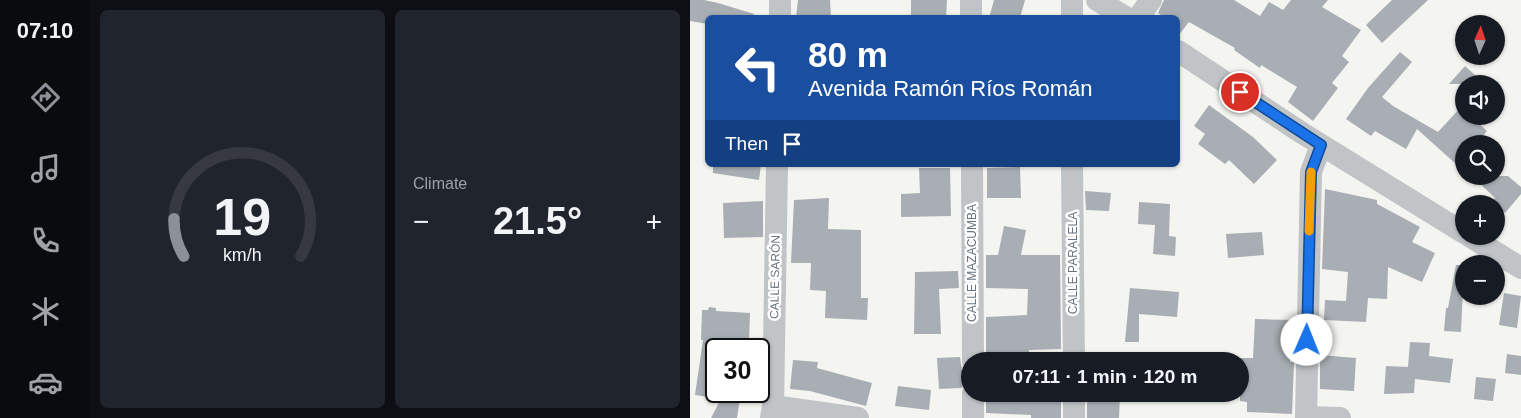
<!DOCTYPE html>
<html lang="en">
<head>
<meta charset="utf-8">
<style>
  :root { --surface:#171b24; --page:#20242c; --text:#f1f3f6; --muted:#9ea1a6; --line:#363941; --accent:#8c9099 }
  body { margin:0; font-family:Helvetica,sans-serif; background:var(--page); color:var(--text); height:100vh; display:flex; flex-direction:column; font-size:19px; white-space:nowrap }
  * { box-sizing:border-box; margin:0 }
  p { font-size:16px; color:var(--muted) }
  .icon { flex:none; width:28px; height:28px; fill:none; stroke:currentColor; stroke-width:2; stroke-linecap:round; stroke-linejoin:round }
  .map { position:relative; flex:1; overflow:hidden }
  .sheet { display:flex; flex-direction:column; gap:10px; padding:10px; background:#0d0f14; width:600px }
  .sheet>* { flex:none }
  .banner { position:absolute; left:15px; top:15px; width:475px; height:152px; border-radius:8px; box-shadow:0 1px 4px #0004; background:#1a4fa0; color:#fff; overflow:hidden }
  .needle { width:32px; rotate:3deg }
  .controls { position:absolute; left:765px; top:15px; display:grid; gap:10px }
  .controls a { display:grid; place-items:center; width:50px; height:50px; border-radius:50%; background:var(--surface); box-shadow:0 1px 4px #0004; font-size:25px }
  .speed { position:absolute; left:15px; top:338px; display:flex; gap:10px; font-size:25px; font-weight:700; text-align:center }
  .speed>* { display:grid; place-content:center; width:65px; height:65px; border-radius:50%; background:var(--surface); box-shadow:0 1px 4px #0004; line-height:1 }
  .speed .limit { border:2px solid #111; border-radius:8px; background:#fff; color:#111 }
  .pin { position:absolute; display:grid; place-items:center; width:42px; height:42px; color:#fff; margin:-21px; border:2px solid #fff; border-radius:50%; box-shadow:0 1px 5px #0007 }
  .me { position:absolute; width:55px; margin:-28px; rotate:1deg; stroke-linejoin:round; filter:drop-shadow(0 0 4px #0008) }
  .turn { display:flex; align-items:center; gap:18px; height:105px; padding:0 20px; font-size:22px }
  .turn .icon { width:65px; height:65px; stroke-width:2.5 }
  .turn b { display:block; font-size:35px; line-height:42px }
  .then { display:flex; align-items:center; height:48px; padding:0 20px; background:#0003; gap:10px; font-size:19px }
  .big { font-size:38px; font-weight:600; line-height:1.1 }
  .sheet .tile { flex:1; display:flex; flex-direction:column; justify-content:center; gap:8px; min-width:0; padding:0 18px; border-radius:8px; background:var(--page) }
  .sheet .dial { align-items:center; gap:0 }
  .dial svg { height:130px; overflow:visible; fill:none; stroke:var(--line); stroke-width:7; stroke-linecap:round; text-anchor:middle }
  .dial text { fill:var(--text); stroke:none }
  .heat { display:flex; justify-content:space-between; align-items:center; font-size:28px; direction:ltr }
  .sheet .tiles { flex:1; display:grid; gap:10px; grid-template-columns:repeat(2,1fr) }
  .trip { position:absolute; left:271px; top:352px; width:288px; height:50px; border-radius:25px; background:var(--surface); box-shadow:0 1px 4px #0004; font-weight:600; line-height:50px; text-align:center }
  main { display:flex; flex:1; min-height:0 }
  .dock { display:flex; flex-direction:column; width:90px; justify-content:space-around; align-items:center; background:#090b0e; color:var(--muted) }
  .dock .icon { width:35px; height:35px }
  .dock .selected { color:var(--accent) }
  .dock b { font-size:22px; color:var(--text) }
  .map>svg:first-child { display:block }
  .building { fill:#a8aeb3 }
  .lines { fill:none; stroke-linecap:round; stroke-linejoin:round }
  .minor { stroke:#c0c4c7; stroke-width:22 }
  .route-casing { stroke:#114b97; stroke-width:12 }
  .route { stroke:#1a73e8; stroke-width:9 }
  .slow { stroke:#f59e0b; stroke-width:9 }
  .labels { text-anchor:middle; stroke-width:5; stroke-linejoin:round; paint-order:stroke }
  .street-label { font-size:12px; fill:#667380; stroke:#fff }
</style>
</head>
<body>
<main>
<nav class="dock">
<b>07:10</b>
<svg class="icon selected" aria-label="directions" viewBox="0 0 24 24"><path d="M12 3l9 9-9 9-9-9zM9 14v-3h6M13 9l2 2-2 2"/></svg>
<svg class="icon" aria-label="music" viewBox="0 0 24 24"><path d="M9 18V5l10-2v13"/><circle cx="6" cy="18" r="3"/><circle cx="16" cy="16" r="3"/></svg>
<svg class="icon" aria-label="phone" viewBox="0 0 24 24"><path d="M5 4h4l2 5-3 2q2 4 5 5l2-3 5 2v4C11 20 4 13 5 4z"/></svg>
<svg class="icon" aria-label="climate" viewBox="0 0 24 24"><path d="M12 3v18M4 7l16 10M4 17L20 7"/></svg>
<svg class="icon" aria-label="car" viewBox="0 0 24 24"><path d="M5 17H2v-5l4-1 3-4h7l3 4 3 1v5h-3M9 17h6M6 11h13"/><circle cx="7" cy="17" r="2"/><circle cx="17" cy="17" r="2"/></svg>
</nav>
<section class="sheet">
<div class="tiles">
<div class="tile dial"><svg viewBox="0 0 100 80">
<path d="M14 69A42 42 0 1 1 86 69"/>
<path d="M14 69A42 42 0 0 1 8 46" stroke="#8c9099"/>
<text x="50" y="56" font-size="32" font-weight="700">19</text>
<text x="50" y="72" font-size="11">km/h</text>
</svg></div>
<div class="tile"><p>Climate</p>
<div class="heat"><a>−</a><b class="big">21.5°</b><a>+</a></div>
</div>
</div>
</section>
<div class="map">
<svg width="831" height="418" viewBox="0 0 831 418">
  <rect width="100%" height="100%" fill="#f4f4f1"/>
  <g class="building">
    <path d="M0,0h14l14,3 36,11v4h-46v6l-18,-3z"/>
    <path d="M108,0h32l1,18h-35z"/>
    <path d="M221,0h36l-1,18h-35z"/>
    <path d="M304,0h31l-5,18h-31z"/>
    <path d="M474,0h70l26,16 9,-14 14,8 8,-10h37l-6,7 39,23 -19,26 7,6 -17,21 6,5 -25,33 -25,-19 9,-15 -36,-22 -1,3 -26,-18 1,-2 -46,-26 -11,14v-18h-12l-8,-5z"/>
    <path d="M702,0h36l-46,43 -16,-18z"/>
    <path d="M710,52l12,10 -30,35 11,9 45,26 23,-25 3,3v6h7l16,15 -11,13h-12v13l-7,8 -40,-36 -11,20 -31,-18 -4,5 -25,-17 22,-31z"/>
    <path d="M775,66l20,18h-36z"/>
    <path d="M519,105l44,32 24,23 -23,24 -25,-24 -4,4 -27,-20 7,-10 -11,-8z"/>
    <path d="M23,165h48l-2,15 -46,-7z"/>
    <path d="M330,167l1,31h-34v-30z"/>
    <path d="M229,168h31l1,48 -50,1v-23l19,-1z"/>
    <path d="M782,176h36l13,11v7l-16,19 -13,-12 3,-3z"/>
    <path d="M635,189l52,11v4l43,23 -8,15 23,11 -13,29 -34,-15 -1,32 -19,-1 -2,24 -42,-2 1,-20 21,1 2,-29 -26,-3z"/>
    <path d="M395,191l26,2 -2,18 -23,-1z"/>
    <path d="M139,198l-1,31 33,1v68h7l-1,22 -42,-2 1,-27 -16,-1 1,-27h-20l3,-63z"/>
    <path d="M73,201v36l-39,1 -1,-35z"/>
    <path d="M449,202l31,2 -1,32 7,1 -1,19 -22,-2 2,-29 -17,-1z"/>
    <path d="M314,226l22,4 -5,25h39l1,94 -32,1v11h-43v-44l41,-2 1,-26 -42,-1v-33h12z"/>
    <path d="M572,232l2,23 -36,3 -2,-24z"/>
    <path d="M766,265h8l-3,67 -17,-1 2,-23h2z"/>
    <path d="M268,271l1,17 -20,1 2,45h-27l1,-62z"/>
    <path d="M440,288l49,4 -2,25 -38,-3v28h-14z"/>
    <path d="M814,293l17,3 -4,32 -18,-3z"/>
    <path d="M19,307l7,1v3l34,2 -1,29 -33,-1v57l-21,-3 8,-55h-2l1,-30h6z"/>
    <path d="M565,319l37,1 -2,42h4l-2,52 -45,-2v-10l-7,-1v-43h13z"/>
    <path d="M720,342l20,1 -1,13 24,3 -3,24 -35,-4 -1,14 -30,1 2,-28 22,1z"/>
    <path d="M817,354l14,2v19l-16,-2z"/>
    <path d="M630,355l36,3 -2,33 -34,-2z"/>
    <path d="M270,357l4,28 -3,3 -22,1 -2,-31z"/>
    <path d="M103,360l25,2 -1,6 55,15 -6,23 -56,-15 -20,-2z"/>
    <path d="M786,377l20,2 -3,22 -19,-2z"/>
    <path d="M208,386l33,4 -2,20 -34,-4z"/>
    <path d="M35,391h16l-4,27h-26z"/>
    <path d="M296,394h75v24h-30v-3l-45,-2z"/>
    <path d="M397,394h33l-1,24h-32z"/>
  </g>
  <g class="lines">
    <g class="minor">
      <path d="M281,0v18"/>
      <path d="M407,0l30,18"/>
      <path d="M90,18v-18"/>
      <path d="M382,18v-18"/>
      <path d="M448,18l13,-18"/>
      <path d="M488,51l124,82 162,100"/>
      <path d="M282,165l1,196"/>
      <path d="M382,165l2,196"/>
      <path d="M779,236l52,32"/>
      <path d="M283,394v24"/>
      <path d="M384,394v24"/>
      <path d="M83,406l85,12"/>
      <path d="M616,417l34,1"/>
      <path d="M81,418l2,-12 4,-241"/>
      <path d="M616,418l5,-246 10,-27"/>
    </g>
  </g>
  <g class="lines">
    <g class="route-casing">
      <path id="route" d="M550,92l81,53 -10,27 -4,168"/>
    </g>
    <use href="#route" class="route"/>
    <path class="slow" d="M619,231l2,-59"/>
  </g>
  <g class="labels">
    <g class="street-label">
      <text transform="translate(282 263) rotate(-90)" y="4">CALLE MAZACUMBA</text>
      <text transform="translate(383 263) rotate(-90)" y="4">CALLE PARALELA</text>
      <text transform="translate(85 277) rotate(-89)" y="4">CALLE SARÓN</text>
    </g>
  </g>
</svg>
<div class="controls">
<a><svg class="needle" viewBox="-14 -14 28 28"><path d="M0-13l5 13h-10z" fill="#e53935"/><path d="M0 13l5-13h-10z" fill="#9ea1a6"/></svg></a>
<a><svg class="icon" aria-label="sound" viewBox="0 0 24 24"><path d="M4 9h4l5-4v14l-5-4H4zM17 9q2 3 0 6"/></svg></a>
<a><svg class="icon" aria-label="search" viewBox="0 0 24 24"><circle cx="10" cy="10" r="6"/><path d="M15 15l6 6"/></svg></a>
<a>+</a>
<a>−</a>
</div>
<div class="speed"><div class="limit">30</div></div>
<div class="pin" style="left:550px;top:92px;background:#d93025"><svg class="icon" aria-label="arrive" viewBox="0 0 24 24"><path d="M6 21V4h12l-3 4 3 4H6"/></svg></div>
<svg class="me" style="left:617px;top:340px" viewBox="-20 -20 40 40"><circle r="19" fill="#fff"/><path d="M0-13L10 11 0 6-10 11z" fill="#1a73e8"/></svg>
<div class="trip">07:11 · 1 min · 120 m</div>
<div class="banner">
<div class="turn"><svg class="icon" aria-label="left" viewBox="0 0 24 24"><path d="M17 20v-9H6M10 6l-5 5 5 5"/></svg><div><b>80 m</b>Avenida Ramón Ríos Román</div></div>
<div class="then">Then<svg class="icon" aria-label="arrive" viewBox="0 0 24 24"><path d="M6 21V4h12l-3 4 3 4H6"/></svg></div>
</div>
</div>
</main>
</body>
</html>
